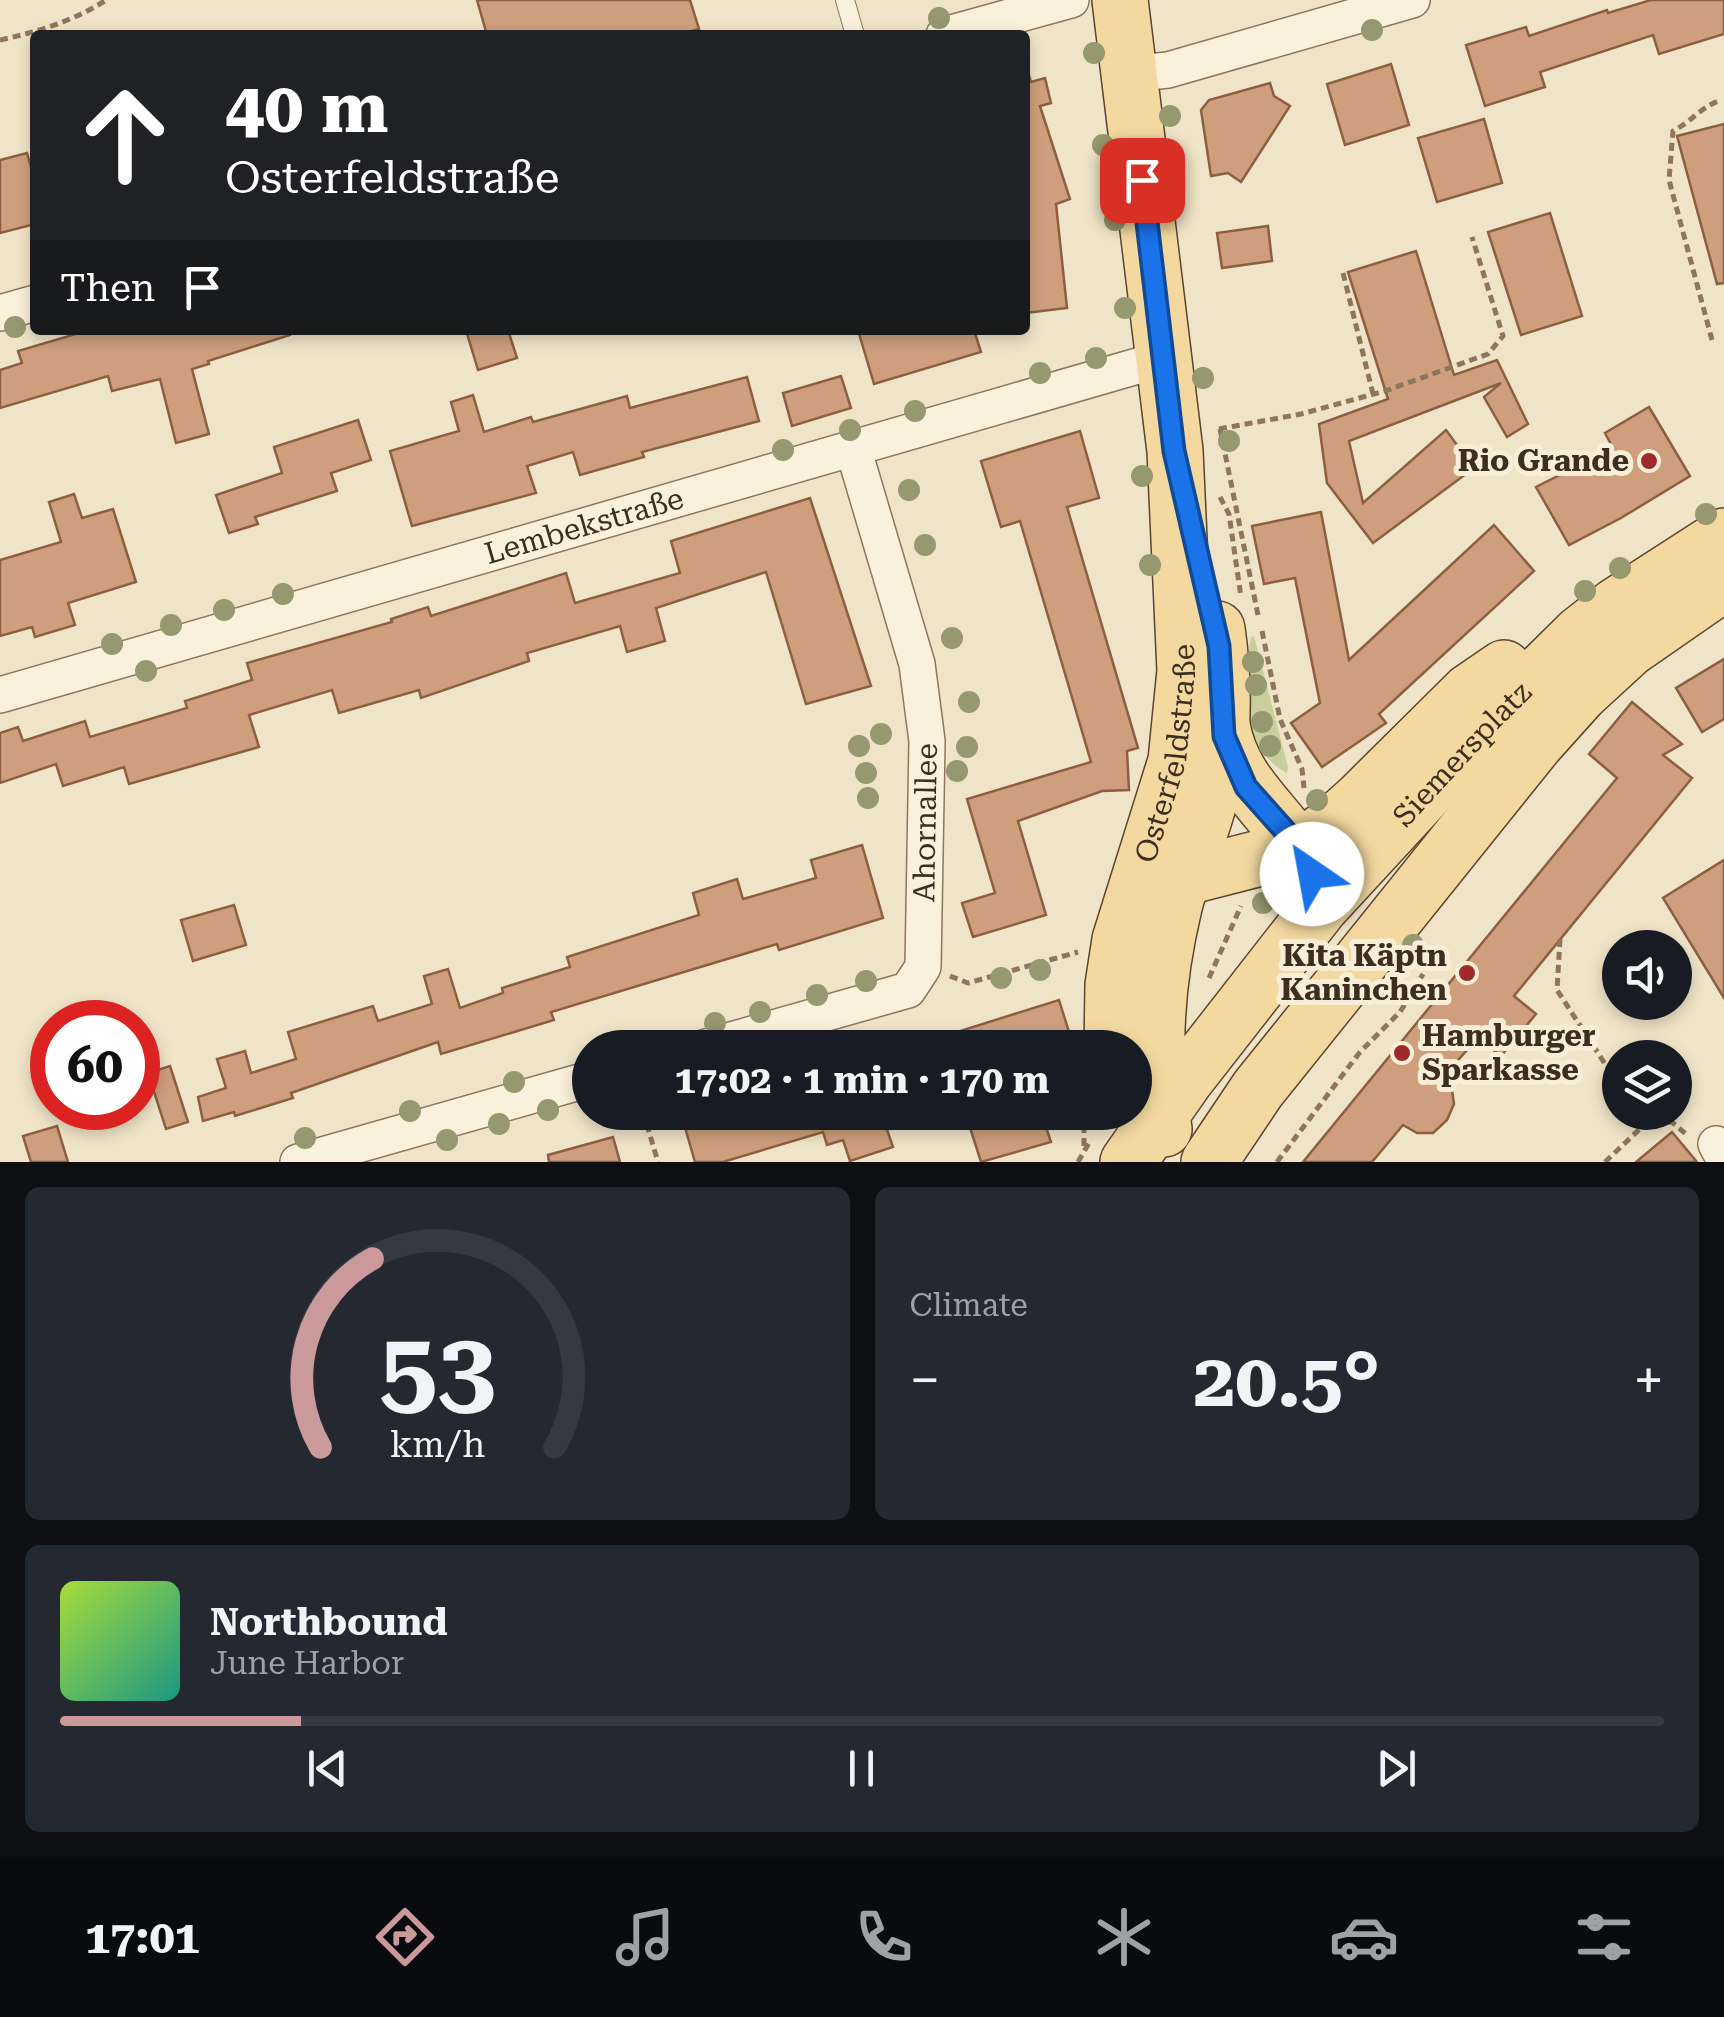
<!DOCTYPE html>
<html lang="en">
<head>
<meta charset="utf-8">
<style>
  :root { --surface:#171b24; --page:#242831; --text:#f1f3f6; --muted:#9ea1a6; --line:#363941; --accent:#cc999b }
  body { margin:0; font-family:"Roboto Serif",serif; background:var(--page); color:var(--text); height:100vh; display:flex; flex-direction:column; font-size:38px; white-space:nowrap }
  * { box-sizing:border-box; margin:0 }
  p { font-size:32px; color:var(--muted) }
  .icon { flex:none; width:55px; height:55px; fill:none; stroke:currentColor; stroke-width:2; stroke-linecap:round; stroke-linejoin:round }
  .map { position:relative; height:1162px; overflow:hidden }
  .sheet { display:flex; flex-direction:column; gap:25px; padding:25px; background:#0d0f14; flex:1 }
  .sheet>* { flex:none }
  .banner { position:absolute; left:30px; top:30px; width:1000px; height:305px; border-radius:10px; box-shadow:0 5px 15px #0003; background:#202124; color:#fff; overflow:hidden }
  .controls { position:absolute; left:1602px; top:930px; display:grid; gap:20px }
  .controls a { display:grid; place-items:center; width:90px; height:90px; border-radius:50%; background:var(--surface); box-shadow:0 5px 15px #0003; font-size:50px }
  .speed { position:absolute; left:30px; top:1000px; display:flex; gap:20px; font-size:50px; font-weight:700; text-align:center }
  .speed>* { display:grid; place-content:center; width:130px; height:130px; border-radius:50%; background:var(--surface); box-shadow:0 5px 15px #0003; line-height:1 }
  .speed .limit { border:15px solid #d22; background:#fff; color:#111 }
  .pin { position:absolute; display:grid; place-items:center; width:85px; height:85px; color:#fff; margin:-42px; border-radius:20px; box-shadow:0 5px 15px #0006 }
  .me { position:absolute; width:110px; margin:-55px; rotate:327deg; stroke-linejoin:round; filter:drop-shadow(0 0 8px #0008) }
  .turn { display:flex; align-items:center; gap:35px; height:210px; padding:0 30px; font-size:45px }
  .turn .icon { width:130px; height:130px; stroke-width:2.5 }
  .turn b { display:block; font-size:70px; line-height:85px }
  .then { display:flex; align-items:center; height:95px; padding:0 30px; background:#0003; gap:20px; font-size:38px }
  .big { font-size:75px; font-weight:700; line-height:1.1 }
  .sheet .tile { flex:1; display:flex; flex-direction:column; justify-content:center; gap:15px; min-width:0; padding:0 35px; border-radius:15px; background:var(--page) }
  .sheet .dial { align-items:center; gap:0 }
  .dial svg { height:260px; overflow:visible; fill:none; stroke:var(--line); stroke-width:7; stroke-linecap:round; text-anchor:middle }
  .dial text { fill:var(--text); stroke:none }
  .song { display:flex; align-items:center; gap:30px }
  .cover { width:120px; height:120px; border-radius:15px; background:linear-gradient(135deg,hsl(80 70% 55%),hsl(170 70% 35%)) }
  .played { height:10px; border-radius:5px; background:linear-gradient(90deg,var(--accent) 15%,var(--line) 15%) }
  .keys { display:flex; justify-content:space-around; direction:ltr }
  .heat { display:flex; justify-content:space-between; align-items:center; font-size:55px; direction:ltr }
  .sheet .tiles { flex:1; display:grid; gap:25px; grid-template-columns:1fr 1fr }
  .tile:last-child { grid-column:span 2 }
  .trip { position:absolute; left:572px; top:1030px; width:580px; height:100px; border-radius:50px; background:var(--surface); box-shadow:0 5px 15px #0003; font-weight:700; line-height:100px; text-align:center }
  .tab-bar { display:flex; height:160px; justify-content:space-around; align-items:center; background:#090b0e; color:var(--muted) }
  .tab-bar .icon { width:70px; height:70px }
  .tab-bar .selected { color:var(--accent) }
  .tab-bar b { font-size:45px; color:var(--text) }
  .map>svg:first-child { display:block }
  .green { fill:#c9cf9b }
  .building { fill:#cf9f7d; stroke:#8d5f41; stroke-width:2.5 }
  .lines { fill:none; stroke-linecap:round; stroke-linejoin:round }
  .service-casing { stroke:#8d765c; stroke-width:20 }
  .minor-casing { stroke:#8d765c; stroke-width:38 }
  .primary-casing { stroke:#5b4430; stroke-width:58 }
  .path { stroke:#8d765c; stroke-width:5; stroke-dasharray:8 5; stroke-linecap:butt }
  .service { stroke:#faf1dc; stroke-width:18 }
  .minor { stroke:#faf1dc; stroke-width:35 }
  .primary { stroke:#f3d9a0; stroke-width:55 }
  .tree { fill:#96986f }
  .route-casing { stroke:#114b97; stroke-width:25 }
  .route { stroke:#1a73e8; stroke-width:18 }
  .poi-dot { fill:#9e2a2b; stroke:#f7eed8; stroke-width:4 }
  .labels { text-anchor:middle; stroke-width:10; stroke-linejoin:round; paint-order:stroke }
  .poi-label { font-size:30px; font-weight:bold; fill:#3d2e20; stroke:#f7eed8; text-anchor:end }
  .street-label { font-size:30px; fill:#3d2e20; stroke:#f7eed8 }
</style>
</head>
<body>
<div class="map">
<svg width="1724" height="1162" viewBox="0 0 1724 1162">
  <rect width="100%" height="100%" fill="#f0e4c8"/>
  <path class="green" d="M1254,636l34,131 -1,6c-46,-22 -45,-94 -36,-136z"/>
  <g class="building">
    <path d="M477,0h213l9,29 -21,6h-191z"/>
    <path d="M1651,0h73v34l-65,20 -6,-19 -113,37 5,15 -60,19 -19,-61 60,-18 3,9 78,-26 1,3z"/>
    <path d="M1391,64l18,61 -64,20 -18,-61z"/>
    <path d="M1029,75l2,7 14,-4 6,25 -11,3 30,93 -14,5 11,104 -42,5v-237z"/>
    <path d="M1270,83l4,13 16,10 -49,76 -13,-9 -17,3 -10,-66 8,-10z"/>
    <path d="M1484,119l18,64 -65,19 -19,-64z"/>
    <path d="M1724,124v159l-7,1 -40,-148z"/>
    <path d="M27,153l8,29v42l-35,9v-73z"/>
    <path d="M1550,213l32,103 -61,19 -33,-103z"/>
    <path d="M1268,226l4,35 -50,7 -5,-35z"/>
    <path d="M1416,251l38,124 43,-15 31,64 -21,13 -23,-40 17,-14 -152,58 14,62 83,-73 28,38 -101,75 -46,-60 -8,-59 69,-25 -40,-127z"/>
    <path d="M75,330h214l1,5 -82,26 1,3 -17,5 17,65 -33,9 -16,-64 -48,12 -4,-15 -108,32v-38l22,-7 -4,-12 58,-17z"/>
    <path d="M466,330h42l9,28 -39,12z"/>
    <path d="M858,330h116l7,22 -107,32z"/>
    <path d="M841,376l10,32 -59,18 -9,-33z"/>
    <path d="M747,377l12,44 -117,31 2,5 -64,18 -7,-23 -46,14 9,27 -124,33 -22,-75 69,-20 -8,-29 22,-7 11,37 47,-15 2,5 94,-26 3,12z"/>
    <path d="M1649,407l41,69 -69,42 -52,27 -33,-58 77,-39 -8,-15z"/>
    <path d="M358,420l13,40 -40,13 6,18 -82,26 3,7 -29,9 -13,-38 66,-22 -8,-26z"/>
    <path d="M1080,431l19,67 -32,9 71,241 -11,3 2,39 -27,1 -84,30 28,94 -73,22 -11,-34 33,-10 -28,-94 124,-37 -71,-241 -19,6 -20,-66z"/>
    <path d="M74,494l8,24 31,-9 23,73 -68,21 7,22 -40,12 -3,-10 -32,9v-76l61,-18 -12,-40z"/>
    <path d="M810,498l61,188 -65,18 -40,-132 -110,36 9,33 -38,11 -7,-26 -93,27 2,8 -108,37 -2,-8 -80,23 -7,-23 -83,25 10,32 -130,37 -5,-17 -61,19 -7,-22 -56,19v-50l18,-6 5,14 62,-20 5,16 97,-29 -2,-7 67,-21 -5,-17 145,-41 -1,-3 37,-12 3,9 135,-43 9,30 105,-30 -9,-32z"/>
    <path d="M1321,512l28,148 145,-135 40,46 -155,143 7,9 -64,44 -31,-44 29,-20 -25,-125 -31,6 -12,-58z"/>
    <path d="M1724,659v60l-22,13 -26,-44z"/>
    <path d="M1632,702l50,42 -19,11 29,23 -178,218 22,18 -35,42 -23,-18 -36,40 10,12 2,14 -7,16 -14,13h-16l-14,-8 -31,37h-69l314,-384 -28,-24z"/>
    <path d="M862,845l21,73 -104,32 -2,-6 -226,68 3,8 -113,34 -3,-12 -147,51 2,5 -58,18 -1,-4 -31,9 -5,-24 28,-9 -9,-29 28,-8 6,22 45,-14 -8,-27 85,-26 5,15 54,-17 -8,-28 24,-7 12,39 43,-15 -1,-5 68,-21 -3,-10 132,-42 -6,-22 44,-14 6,20 73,-21 -5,-18z"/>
    <path d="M1724,860v138l-61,-100z"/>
    <path d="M234,905l12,40 -53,16 -12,-41z"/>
    <path d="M1059,1000l15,48h-148l-1,-6z"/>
    <path d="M170,1066l18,56 -22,7 -18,-56z"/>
    <path d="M698,1112h183l12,35 -43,14 -7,-21 -16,5 -4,-13 -100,30h-28l-13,-45z"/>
    <path d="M965,1112h76l10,30 -70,20z"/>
    <path d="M57,1126l11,36h-37l-8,-26z"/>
    <path d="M1672,1132l25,30h-61z"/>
    <path d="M613,1137l7,25h-71l-1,-7z"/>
  </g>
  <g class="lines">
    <g class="service-casing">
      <path id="service" d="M845,0l10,35"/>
    </g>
    <g class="minor-casing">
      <g id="minor">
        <path d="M944,35l127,-35"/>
        <path d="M1129,74l39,-4 244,-70"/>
        <path d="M0,313l35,-10"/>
        <path id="s1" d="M0,695l1165,-337"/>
        <path id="s2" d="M703,1048l205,-58 15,-23 4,-226 -10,-77 -64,-216"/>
        <path d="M1716,1144l8,15"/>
        <path d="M298,1162l292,-83"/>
      </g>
    </g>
    <g class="primary-casing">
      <g id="primary">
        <path d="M1222,725c11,67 66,92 91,151"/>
        <path d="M1159,884l140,-36 32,-22 29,-26 109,-108 35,-24"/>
        <path id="s3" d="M1112,1048l1,-63 7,-45 56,-179 9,-90 -10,-220 -55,-451"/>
        <path d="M1164,1129c-13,-73 -7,-151 10,-222 7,-30 21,-59 30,-88 20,-61 22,-127 13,-190"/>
        <path id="s4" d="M1128,1162l58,-83 135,-173 171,-185 88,-87 37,-29 107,-69"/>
        <path d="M1209,1162l49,-73 278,-346 44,-49 49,-45 95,-66"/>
      </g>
    </g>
    <g class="path">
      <path d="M0,40c37,-8 74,-19 106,-40"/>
      <path d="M1343,273l30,121"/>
      <path d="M1712,340l-43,-160 4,-49c18,-9 28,-24 46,-30"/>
      <path d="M1219,429l82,-15 84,-23 103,-37 15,-18 -31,-99"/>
      <path d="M1220,429l38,186"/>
      <path d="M1220,497l9,17 12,83"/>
      <path d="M1262,631l18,88 22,50 2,19"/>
      <path d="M1560,939l-3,51 63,97"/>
      <path d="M950,976l18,7 110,-31"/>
      <path d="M1209,978l32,-72"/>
      <path d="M643,1112l15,50"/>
      <path d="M1084,1112v37"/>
      <path d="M1635,1112l8,14"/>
      <path d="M1078,1162l11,-19"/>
      <path d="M1277,1162l83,-110 40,-40 23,-38"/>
      <path d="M1605,1162l38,-36 29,-4 15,13"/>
    </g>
    <use href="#service" class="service"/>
    <use href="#minor" class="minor"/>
    <use href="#primary" class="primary"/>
  </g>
  <g class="tree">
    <circle cx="939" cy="18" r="11"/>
    <circle cx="1372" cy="30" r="11"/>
    <circle cx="1094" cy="53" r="11"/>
    <circle cx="1170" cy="116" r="11"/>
    <circle cx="1103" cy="145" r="11"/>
    <circle cx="1115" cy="220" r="11"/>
    <circle cx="1125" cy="308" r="11"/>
    <circle cx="15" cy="327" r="11"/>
    <circle cx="1096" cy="358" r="11"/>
    <circle cx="1040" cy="373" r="11"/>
    <circle cx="1203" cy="378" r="11"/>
    <circle cx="915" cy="411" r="11"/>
    <circle cx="850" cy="430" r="11"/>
    <circle cx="1229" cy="441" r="11"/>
    <circle cx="783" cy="450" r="11"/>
    <circle cx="1142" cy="476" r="11"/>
    <circle cx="909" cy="490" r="11"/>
    <circle cx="1706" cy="514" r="11"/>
    <circle cx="925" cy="545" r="11"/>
    <circle cx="1150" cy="565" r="11"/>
    <circle cx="1620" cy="568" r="11"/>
    <circle cx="1585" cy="591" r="11"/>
    <circle cx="283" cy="594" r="11"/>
    <circle cx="224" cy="610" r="11"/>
    <circle cx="171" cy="625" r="11"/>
    <circle cx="952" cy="638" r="11"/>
    <circle cx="112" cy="644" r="11"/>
    <circle cx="1253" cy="662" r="11"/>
    <circle cx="146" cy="671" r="11"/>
    <circle cx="1256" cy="685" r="11"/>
    <circle cx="969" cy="702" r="11"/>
    <circle cx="1262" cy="722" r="11"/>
    <circle cx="881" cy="734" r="11"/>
    <circle cx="859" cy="746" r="11"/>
    <circle cx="1270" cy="746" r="11"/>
    <circle cx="967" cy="747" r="11"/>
    <circle cx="957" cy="771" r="11"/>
    <circle cx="866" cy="773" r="11"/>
    <circle cx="868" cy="798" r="11"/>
    <circle cx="1317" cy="800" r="11"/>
    <circle cx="1278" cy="884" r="11"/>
    <circle cx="1263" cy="903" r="11"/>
    <circle cx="1413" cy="945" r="11"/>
    <circle cx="1040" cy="970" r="11"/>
    <circle cx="1001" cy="978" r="11"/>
    <circle cx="866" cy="981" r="11"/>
    <circle cx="817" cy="995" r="11"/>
    <circle cx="760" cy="1012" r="11"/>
    <circle cx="715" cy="1023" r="11"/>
    <circle cx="514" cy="1082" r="11"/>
    <circle cx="548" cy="1110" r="11"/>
    <circle cx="410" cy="1111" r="11"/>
    <circle cx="499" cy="1124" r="11"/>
    <circle cx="305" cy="1138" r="11"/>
    <circle cx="447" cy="1140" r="11"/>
  </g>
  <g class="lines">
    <g class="route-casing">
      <path id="route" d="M1142,180l32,271 45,195 5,90 22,51 49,55 17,32"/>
    </g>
    <use href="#route" class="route"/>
  </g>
  <g class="poi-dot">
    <circle cx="1649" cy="461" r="10"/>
    <circle cx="1467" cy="973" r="10"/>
    <circle cx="1402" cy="1053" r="10"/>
  </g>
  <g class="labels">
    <g class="poi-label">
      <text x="1629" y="471">Rio Grande</text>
      <text x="1447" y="966">Kita Käptn<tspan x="1447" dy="34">Kaninchen</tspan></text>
      <text x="1422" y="1046" text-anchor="start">Hamburger<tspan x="1422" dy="34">Sparkasse</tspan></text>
    </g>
    <g class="street-label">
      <text dy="10" stroke="none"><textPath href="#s1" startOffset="608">Lembekstraße</textPath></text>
      <text dy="10" stroke="none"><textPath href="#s3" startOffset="302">Osterfeldstraße</textPath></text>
      <text dy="10" stroke="none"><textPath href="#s4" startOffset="528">Siemersplatz</textPath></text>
      <text dy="10" stroke="none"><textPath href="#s2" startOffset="385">Ahornallee</textPath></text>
    </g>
  </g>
</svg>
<div class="controls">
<a><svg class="icon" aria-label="sound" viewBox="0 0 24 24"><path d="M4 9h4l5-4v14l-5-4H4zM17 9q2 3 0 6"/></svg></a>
<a><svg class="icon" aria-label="layers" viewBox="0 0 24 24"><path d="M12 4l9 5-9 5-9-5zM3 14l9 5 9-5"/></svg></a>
</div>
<div class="speed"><div class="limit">60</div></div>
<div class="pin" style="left:1142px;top:180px;background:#d93025"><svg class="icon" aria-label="arrive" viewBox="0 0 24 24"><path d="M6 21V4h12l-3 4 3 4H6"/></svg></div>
<svg class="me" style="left:1312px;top:874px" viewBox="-20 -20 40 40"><circle r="19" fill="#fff"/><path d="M0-13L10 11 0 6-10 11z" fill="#1a73e8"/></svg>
<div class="trip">17:02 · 1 min · 170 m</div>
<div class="banner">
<div class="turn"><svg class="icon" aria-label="ahead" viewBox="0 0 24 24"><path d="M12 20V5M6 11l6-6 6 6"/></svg><div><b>40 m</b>Osterfeldstraße</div></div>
<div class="then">Then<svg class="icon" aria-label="arrive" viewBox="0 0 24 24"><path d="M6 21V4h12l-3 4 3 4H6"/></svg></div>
</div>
</div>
<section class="sheet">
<div class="tiles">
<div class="tile dial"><svg viewBox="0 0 100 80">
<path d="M14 69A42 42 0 1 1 86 69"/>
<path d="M14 69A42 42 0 0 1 30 11" stroke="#cc999b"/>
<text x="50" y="56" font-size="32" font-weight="700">53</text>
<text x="50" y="72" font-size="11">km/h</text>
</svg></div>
<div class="tile"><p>Climate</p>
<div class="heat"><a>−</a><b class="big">20.5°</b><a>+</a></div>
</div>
<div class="tile">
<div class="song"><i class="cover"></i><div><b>Northbound</b><p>June Harbor</p></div></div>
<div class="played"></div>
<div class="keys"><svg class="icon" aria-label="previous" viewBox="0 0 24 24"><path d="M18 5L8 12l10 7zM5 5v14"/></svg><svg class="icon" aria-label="pause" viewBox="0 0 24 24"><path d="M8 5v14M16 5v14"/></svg><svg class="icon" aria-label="next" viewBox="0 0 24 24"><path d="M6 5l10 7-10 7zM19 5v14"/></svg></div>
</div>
</div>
</section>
<nav class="tab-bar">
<b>17:01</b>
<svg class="icon selected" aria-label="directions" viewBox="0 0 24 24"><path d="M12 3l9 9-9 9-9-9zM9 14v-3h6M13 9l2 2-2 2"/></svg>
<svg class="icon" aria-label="music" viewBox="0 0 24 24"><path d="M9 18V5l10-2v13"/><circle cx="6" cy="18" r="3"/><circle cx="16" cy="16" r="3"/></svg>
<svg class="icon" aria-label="phone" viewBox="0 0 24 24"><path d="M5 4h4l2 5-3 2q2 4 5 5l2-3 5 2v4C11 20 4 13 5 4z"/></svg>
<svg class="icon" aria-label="climate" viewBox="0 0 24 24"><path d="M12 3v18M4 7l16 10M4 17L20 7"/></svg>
<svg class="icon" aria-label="car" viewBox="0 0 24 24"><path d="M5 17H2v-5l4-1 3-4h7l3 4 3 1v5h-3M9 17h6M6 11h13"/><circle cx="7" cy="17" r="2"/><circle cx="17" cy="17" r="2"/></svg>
<svg class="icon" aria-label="filters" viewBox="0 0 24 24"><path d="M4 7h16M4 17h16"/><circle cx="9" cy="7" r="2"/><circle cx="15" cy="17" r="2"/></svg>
</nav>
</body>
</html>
